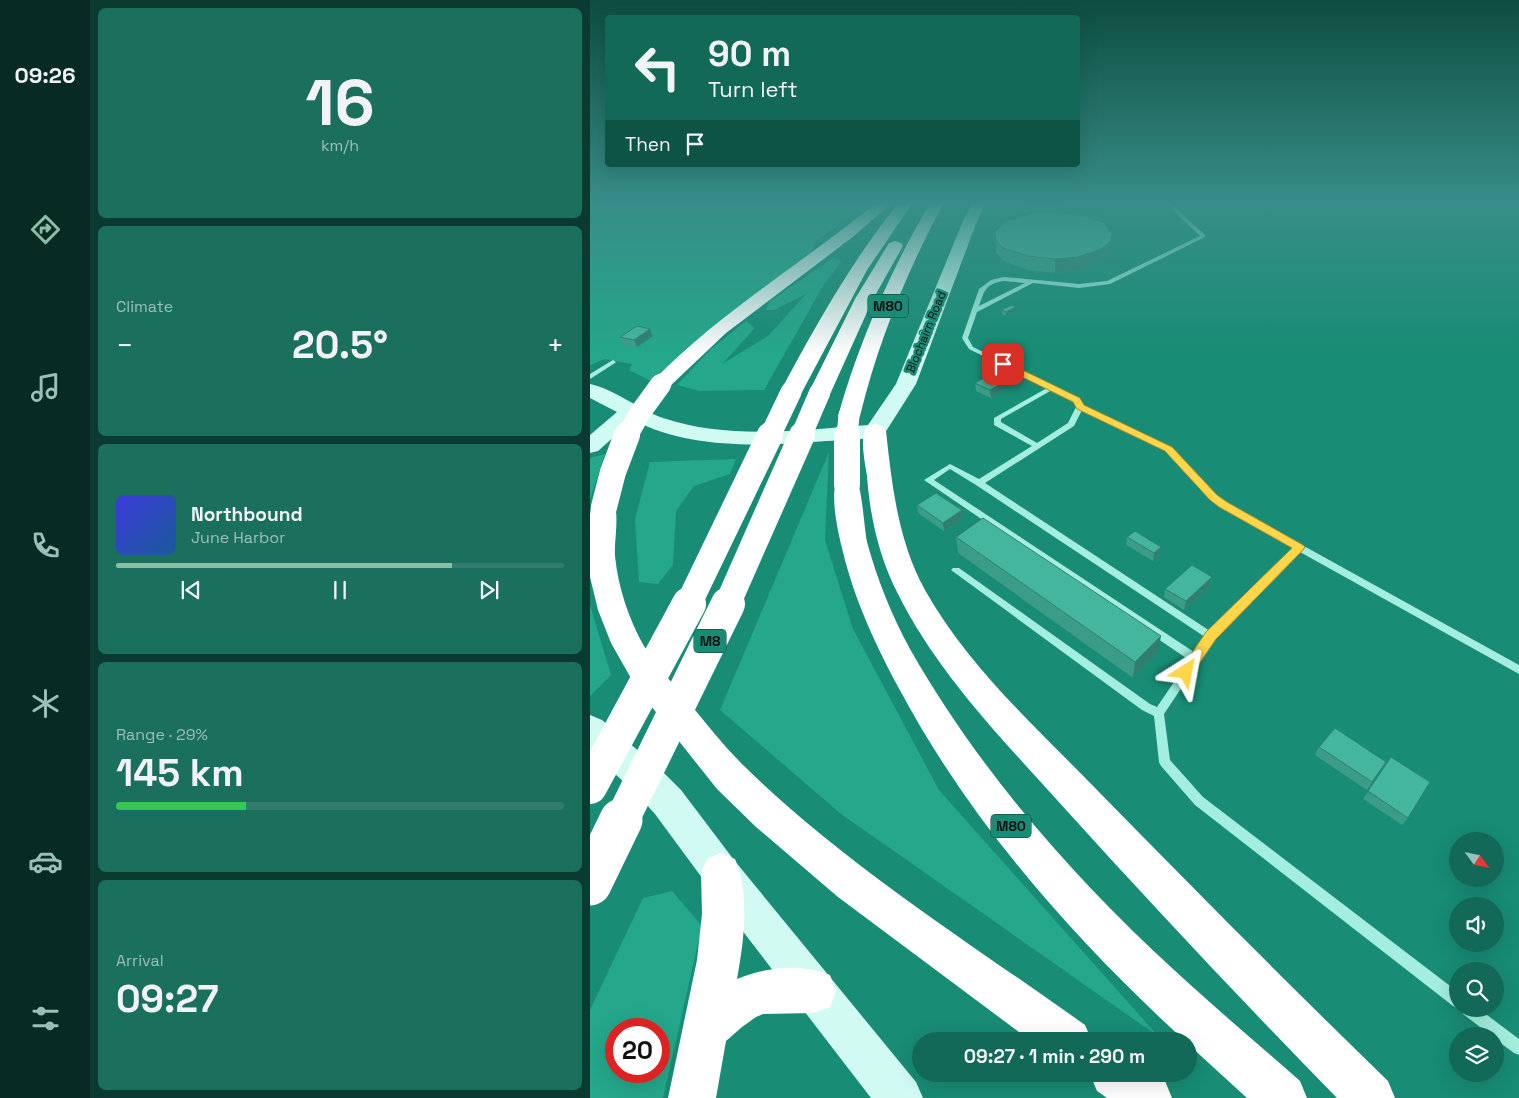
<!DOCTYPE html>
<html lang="en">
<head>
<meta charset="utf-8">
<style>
  :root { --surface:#126957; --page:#1b6f5d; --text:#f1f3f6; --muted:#9cbfba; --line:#317c6d; --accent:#8abfa5 }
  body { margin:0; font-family:"Space Grotesk",sans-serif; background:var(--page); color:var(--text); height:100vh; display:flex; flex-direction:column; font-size:19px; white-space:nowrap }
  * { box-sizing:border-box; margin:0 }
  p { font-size:16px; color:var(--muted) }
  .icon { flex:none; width:28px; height:28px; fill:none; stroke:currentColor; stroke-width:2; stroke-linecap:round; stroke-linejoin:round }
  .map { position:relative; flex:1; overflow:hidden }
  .details { display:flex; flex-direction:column; gap:8px; padding:8px; background:#0a3a30; width:500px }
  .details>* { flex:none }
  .guide { position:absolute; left:15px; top:15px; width:475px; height:152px; border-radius:5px; box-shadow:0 5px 20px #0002; background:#126957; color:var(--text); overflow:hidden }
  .needle { width:32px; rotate:123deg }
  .buttons { position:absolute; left:859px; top:832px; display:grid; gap:10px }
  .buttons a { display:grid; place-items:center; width:55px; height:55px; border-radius:50%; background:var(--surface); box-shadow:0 5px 20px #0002; font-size:25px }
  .speed { position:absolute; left:15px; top:1018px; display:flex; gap:10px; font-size:25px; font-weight:700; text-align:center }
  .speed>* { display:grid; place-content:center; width:65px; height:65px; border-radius:50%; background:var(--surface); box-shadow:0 5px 20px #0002; line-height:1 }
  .speed .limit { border:8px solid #d22; background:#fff; color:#111 }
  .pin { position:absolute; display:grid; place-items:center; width:42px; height:42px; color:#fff; margin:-21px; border-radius:10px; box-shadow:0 2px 8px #0006 }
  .me { position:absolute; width:55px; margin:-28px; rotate:34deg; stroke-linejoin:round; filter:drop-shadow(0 0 4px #0008) }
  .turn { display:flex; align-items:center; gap:18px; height:105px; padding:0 20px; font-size:22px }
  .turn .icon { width:65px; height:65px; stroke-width:2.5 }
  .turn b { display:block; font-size:35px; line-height:42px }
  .then { display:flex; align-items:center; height:48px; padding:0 20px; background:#0003; gap:10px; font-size:19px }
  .big { font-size:38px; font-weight:700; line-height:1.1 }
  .details .widget { flex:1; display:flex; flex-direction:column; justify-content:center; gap:8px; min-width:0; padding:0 18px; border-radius:8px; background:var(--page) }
  .details .dial { align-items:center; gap:0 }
  .dial b { font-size:65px; line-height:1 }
  .song { display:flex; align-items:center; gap:15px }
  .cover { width:60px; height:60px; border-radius:8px; background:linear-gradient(135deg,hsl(240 70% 55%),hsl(210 70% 35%)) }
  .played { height:5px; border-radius:2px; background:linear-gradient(90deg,var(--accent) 75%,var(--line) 75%) }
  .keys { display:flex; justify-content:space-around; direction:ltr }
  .heat { display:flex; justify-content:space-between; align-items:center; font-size:28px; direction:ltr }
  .charge { height:8px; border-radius:4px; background:linear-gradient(90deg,#34c759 29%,var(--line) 0) }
  .trip { position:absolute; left:322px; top:1032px; width:285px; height:50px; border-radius:25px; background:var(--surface); box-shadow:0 5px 20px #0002; font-weight:700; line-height:50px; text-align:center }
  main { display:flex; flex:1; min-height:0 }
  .dock { display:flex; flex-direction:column; width:90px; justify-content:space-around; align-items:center; background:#072a23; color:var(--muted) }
  .dock .icon { width:35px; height:35px }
  .dock .current { color:var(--accent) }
  .dock b { font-size:22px; color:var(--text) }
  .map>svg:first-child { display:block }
  .green { fill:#24a78a; fill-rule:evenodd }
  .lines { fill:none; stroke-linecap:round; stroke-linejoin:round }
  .lane { fill:#a3eede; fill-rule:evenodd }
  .secondary { fill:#d0faf2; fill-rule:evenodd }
  .highway { fill:#fff; fill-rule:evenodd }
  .highway-bridge-far3 { stroke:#fff; stroke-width:21 }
  .highway-bridge-far2 { stroke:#fff; stroke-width:26 }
  .highway-bridge-far1 { stroke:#fff; stroke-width:34 }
  .highway-bridge { stroke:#fff; stroke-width:43 }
  .wall { fill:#3b9d88 }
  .shaded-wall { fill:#307f6f }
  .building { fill:#45b69e; stroke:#307f6f }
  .route { fill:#ffd54a; stroke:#a68a30 }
  .labels { text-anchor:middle; stroke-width:5; stroke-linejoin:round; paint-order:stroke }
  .far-street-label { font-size:12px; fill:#111; stroke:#188c74 }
  .shield { fill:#188c74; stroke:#13362f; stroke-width:1 }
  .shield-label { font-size:14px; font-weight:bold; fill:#111 }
</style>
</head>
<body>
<main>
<nav class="dock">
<b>09:26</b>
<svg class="icon current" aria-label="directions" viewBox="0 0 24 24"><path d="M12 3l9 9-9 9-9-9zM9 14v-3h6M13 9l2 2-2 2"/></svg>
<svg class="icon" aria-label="music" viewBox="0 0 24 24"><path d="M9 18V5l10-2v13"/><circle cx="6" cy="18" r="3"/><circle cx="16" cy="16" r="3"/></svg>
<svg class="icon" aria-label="phone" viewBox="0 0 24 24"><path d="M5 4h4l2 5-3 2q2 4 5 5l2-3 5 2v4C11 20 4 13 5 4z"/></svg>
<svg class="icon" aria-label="climate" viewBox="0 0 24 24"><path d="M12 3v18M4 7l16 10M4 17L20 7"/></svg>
<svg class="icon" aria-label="car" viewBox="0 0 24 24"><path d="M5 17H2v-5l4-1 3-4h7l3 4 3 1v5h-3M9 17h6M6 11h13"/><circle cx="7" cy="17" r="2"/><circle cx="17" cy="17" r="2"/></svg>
<svg class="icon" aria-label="filters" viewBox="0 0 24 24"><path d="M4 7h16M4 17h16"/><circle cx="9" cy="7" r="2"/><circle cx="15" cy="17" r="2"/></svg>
</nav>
<section class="details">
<div class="widget dial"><b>16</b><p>km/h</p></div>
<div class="widget"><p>Climate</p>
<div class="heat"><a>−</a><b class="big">20.5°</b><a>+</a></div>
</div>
<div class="widget">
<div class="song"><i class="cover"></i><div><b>Northbound</b><p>June Harbor</p></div></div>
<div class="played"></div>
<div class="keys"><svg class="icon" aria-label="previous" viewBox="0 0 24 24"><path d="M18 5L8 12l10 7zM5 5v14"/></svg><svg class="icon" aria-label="pause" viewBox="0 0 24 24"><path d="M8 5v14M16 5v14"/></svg><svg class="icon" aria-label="next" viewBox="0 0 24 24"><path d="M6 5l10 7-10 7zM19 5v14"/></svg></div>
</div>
<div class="widget"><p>Range · 29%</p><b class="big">145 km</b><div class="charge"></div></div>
<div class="widget"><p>Arrival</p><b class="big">09:27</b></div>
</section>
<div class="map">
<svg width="929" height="1098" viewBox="0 0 929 1098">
  <rect width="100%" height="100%" fill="#188c74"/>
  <g class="green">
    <path d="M0,201h286l-14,13 -10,1 -37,27 -4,12 -103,77 -53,52 -26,-13 3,-6 -27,-5 -15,6z"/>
    <path d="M243,258l9,3 -19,25 -59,104 -65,1 -22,-6 34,-36 35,-28 9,7 -33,36 46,-28 38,-42 -32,16h-8l3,-8z"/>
    <path d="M239,452l-4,88 28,89 86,161 220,247 -318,-223 -121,-104z"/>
    <path d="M15,454l-15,45v-41z"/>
    <path d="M146,459l-6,15 -36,12 -18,25 -3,54 -15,19 -19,-2 -4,-63 15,-57z"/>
    <path d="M0,605l21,70 -21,21z"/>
    <path d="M82,891l30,35 -39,172h-73v-88l53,-112zM26,1029h43v42h-43z"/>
  </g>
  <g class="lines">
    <g class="lane">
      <path d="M573,201h5l37,34v2l-95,47 -31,4 -46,-5 -56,29 -9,26 5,9 106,52 4,7 88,41 45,49 10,7 293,162v9l-219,-122 -86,87 -50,75 6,46 33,37 255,195v16l-5,-2 -258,-201 -34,-39 -2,-4 -5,-46 -12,-6 -191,-140 2,-2h6l191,136 7,3 32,-47 -265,-180 26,-16 29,15 53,-33 -38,-21v-7l53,-30 -78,-39 -7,-11 17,-49 12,-9 13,-3 75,7 28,-3 93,-45zM414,281l21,2 -46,23c6,-16 6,-22 25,-25zM462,390l22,11 2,6 -8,16 -31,20 -36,-21v-3zM492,410l83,41 45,49 83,48 -83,83 -225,-148 89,-57zM360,469l26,16 229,152 -11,15 -260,-172z"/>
      <path d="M23,360l3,2 -1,1 -25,16v-5z"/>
      <path d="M871,1009h18l40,30v16l-5,-2 -19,-14v-3h-3l-29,-22z"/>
    </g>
    <g class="secondary">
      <path d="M383,201h14l-10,20 -61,163 -33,52c-19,4 -39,4 -57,5 -64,5 -134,9 -193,-21l-35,31 -8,2v-18l27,-23 -27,-14v-14c26,6 48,25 73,34 66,22 137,12 205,7l28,-41 67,-163z"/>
      <path d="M0,715l12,5 59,50 20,20 53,70 182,222 7,16h-52l-163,-212 -53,-72 -18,-20 -47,-43z"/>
    </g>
    <g class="highway">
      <path d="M288,201h16l-40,35 -128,97 -58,55 -7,2 -7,-2 -4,-4 4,-4c67,-69 151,-118 224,-179z"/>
      <path d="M310,201h14l-47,69 -65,122 -3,5 -8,1 -8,-1 -3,-5c36,-67 72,-132 120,-191z"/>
      <path d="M341,201h14c-37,67 -67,141 -85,215l-3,5 -8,2 -8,-2 -3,-5c21,-75 54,-148 93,-215z"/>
      <path d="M305,241l6,2 2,3 -30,53 -42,93 -3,5 -8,1 -8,-1 -3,-5 46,-93 34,-56z"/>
      <path d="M285,424l8,2 3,5c6,55 12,110 39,159 43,77 112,138 173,201 96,98 192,195 290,290l7,17h-58c-92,-94 -182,-190 -270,-287 -61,-68 -128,-135 -169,-217 -19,-37 -28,-77 -31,-118 -2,-14 -8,-39 0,-50z"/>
      <path d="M257,476l9,2c6,10 8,48 11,64 10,37 25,74 43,107 69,121 161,226 263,320 41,38 85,75 127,112l7,17h-60l-58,-53v-4h-4c-110,-101 -211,-214 -283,-347 -25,-46 -48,-94 -60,-146 -4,-16 -13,-56 -4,-70z"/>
      <path d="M14,498l9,3c7,12 1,40 2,55 3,31 14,64 29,90 13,21 31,40 47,59 16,20 33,41 52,60 102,100 226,177 342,260l7,16h-61l-193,-144 -82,-70 -39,-38 -81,-102 -25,-44 -13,-33 -8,-33v-62l1,-8 4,-6z"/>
      <path d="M131,853l14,6c15,36 9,82 2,120 29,-12 64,-16 93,-4l6,16 -6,16 -16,6 -51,1 -7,3 -14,10 -16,14 -10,57h-48l29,-138 5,-46 -1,-41 6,-14z"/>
      <path d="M500,1074h65l10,7 7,17h-65l-10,-7z"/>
    </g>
    <g class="highway-bridge-far3">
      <path d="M37,436l13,-23 21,-29"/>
      <path d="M180,436l21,-44"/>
      <path d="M211,436l19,-44"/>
      <path d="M257,436l2,-20"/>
    </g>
    <g class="highway-bridge-far2">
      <path d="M257,484v-49"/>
      <path d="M14,507l9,-35 14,-37"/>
      <path d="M98,605l82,-170"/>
      <path d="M137,605l75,-170"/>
    </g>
    <g class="highway-bridge-far1">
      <path d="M0,787l99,-183"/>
      <path d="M31,822l107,-218"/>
    </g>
    <path class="highway-bridge" d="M0,884l31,-64"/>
  </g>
  <g class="wall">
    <path d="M426,201h100l-1,2 -8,6 -20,6h-4l29,32 -3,9 -9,7 -23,8 -22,2 -27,-3 -24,-9 -8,-8v-13l44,-27 -17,-5z"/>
    <path d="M889,201h40v4z"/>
    <path d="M426,307l1,4 -11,5 -4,-2 -1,-4z"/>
    <path d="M63,336l-16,11 -13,-2 -4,-8z"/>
    <path d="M432,380l-31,18 -15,-7 -1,-8z"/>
    <path d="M327,505l45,5 1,8 -19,13 -26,-18z"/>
    <path d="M366,537l202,115 -25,26 -175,-125z"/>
    <path d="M537,537l33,18 -7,6 -27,-16z"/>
    <path d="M622,577l-2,9 -26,24 -20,-13 1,-8z"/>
    <path d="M729,747l67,15 -19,28 -52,-35z"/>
    <path d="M801,757l17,61 -6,7 -39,-26z"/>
  </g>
  <g class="shaded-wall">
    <path d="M502,201h24l-1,2 -8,6 -20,6 -19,1v-12z"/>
    <path d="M522,234v13l-3,9 -9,7 -23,8 -22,2v-14z"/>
    <path d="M426,307l1,4 -11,5v-4z"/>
    <path d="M60,329l3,7 -16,11 -3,-7z"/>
    <path d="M432,372v8l-31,18 -1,-8z"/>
    <path d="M372,510l1,8 -19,13 -1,-8z"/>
    <path d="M571,547l-1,8 -7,6 1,-8z"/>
    <path d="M622,577l-2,9 -26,24 2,-9z"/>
    <path d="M571,636l-3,16 -25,26 2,-16z"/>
  </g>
  <g class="building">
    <path d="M451,201h51l-4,1 -20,2 -24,-2z"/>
    <path d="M465,212l28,3 21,8 8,11 -2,8 -9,7 -23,8 -23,2 -27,-3 -25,-8 -7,-8 -1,-8 10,-10 24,-8z"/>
    <path d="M422,305l4,2 -10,5 -5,-2z"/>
    <path d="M47,326l13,3 -16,11 -14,-3z"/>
    <path d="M417,365l15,7 -32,18 -15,-7z"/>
    <path d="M346,493l26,17 -19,13 -26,-18z"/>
    <path d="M393,518l178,118 -26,26 -179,-125z"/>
    <path d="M545,531l26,16 -7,6 -27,-16z"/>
    <path d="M602,565l20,12 -26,24 -21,-12z"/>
    <path d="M745,728l51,34 -14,20 -53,-35z"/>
    <path d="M801,757l39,25 -22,36 -40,-27z"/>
  </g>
  <linearGradient id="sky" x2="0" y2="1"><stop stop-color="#0d4d40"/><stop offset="0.57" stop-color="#378e88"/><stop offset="1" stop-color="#378e88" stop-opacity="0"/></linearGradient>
  <rect width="929" height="355" fill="url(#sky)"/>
  <path class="route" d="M410,362h6l74,36 4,7 88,42 45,48 10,7 76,43 2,2 -2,3 -87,89 -25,37 -5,2 -5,-2 -2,-4 27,-40 86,-84 -73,-41 -9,-7 -45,-49 -88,-42 -4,-7 -73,-36z"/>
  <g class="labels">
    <g class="far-street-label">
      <text transform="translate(336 332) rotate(-68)" y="4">Blochairn Road</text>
    </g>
    <g class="shield">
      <rect x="278" y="294.5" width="40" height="23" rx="4"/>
      <rect x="104" y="629.5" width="32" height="23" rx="4"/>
      <rect x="401" y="814.5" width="40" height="23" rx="4"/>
    </g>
    <g class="shield-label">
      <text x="298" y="311">M80</text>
      <text x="120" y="646">M8</text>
      <text x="421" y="831">M80</text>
    </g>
  </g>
</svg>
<div class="buttons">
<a><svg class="needle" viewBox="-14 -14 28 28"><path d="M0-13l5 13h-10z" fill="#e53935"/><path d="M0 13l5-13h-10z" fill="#9cbfba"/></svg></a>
<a><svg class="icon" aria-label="sound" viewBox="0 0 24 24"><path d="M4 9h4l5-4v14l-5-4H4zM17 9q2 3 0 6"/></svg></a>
<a><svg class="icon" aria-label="search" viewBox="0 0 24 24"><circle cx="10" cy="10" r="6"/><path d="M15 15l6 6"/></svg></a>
<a><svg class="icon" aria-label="layers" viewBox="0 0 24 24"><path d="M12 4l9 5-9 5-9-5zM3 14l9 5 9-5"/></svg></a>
</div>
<div class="speed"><div class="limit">20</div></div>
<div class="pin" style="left:413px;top:364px;background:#d93025"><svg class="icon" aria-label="arrive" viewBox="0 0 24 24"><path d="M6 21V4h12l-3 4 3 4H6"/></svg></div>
<svg class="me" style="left:596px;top:672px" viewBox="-20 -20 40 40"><path d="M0-17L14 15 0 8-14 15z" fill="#ffd54a" stroke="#fff" stroke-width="4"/></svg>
<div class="trip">09:27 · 1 min · 290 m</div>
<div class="guide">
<div class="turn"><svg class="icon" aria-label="left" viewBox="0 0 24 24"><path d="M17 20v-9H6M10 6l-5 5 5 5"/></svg><div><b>90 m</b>Turn left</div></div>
<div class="then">Then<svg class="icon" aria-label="arrive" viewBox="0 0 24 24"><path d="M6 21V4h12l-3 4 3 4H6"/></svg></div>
</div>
</div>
</main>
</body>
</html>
